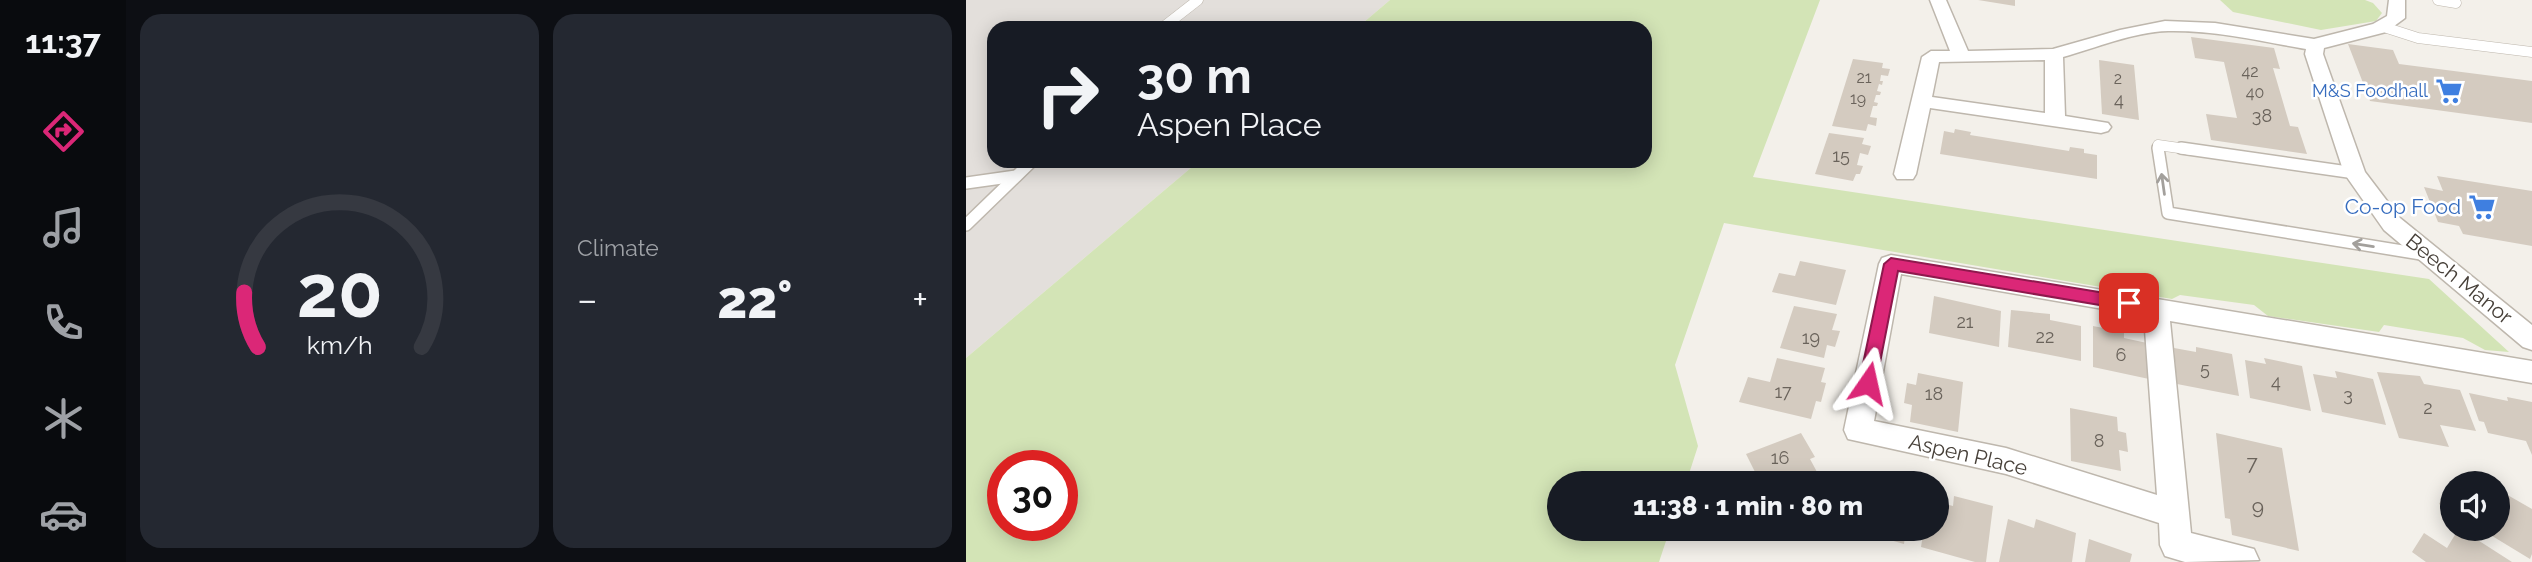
<!DOCTYPE html>
<html lang="en">
<head>
<meta charset="utf-8">
<style>
  :root { --surface:#171b24; --page:#242831; --text:#f1f3f6; --muted:#9ea1a6; --line:#363941; --accent:#db2777 }
  body { margin:0; font-family:Raleway,sans-serif; background:var(--page); color:var(--text); height:100vh; display:flex; flex-direction:column; font-size:26px; white-space:nowrap }
  * { box-sizing:border-box; margin:0 }
  p { font-size:23px; color:var(--muted) }
  .icon { flex:none; width:38px; height:38px; fill:none; stroke:currentColor; stroke-width:2; stroke-linecap:round; stroke-linejoin:round }
  .map { position:relative; flex:1; overflow:hidden }
  .side { display:flex; flex-direction:column; gap:14px; padding:14px; background:#0d0f14; width:840px }
  .side>* { flex:none }
  .guide { position:absolute; left:21px; top:21px; width:665px; height:147px; border-radius:21px; box-shadow:0 4px 18px #0003; background:#171b24; color:var(--text); overflow:hidden }
  .controls { position:absolute; left:1474px; top:471px; display:grid; gap:14px }
  .controls a { display:grid; place-items:center; width:70px; height:70px; border-radius:50%; background:var(--surface); box-shadow:0 4px 18px #0003; font-size:35px }
  .speed { position:absolute; left:21px; top:450px; display:flex; gap:14px; font-size:35px; font-weight:700; text-align:center }
  .speed>* { display:grid; place-content:center; width:91px; height:91px; border-radius:50%; background:var(--surface); box-shadow:0 4px 18px #0003; line-height:1 }
  .speed .limit { border:10px solid #d22; background:#fff; color:#111 }
  .pin { position:absolute; display:grid; place-items:center; width:60px; height:60px; color:#fff; margin:-30px; border-radius:14px; box-shadow:0 4px 10px #0006 }
  .me { position:absolute; width:77px; margin:-38px; rotate:11deg; stroke-linejoin:round; filter:drop-shadow(0 0 5px #0008) }
  .turn { display:flex; align-items:center; gap:24px; height:147px; padding:0 35px; font-size:32px }
  .turn .icon { width:91px; height:91px; stroke-width:2.5 }
  .turn b { display:block; font-size:49px; line-height:60px }
  .big { font-size:52px; font-weight:800; line-height:1.1 }
  .side .card { flex:1; display:flex; flex-direction:column; justify-content:center; gap:10px; min-width:0; padding:0 24px; border-radius:21px; background:var(--page) }
  .side .dial { align-items:center; gap:0 }
  .dial svg { height:182px; overflow:visible; fill:none; stroke:var(--line); stroke-width:7; stroke-linecap:round; text-anchor:middle }
  .dial text { fill:var(--text); stroke:none }
  .heat { display:flex; justify-content:space-between; align-items:center; font-size:38px; direction:ltr }
  .side .tiles { flex:1; display:grid; gap:14px; grid-template-columns:repeat(2,1fr) }
  .trip { position:absolute; left:581px; top:471px; width:402px; height:70px; border-radius:35px; background:var(--surface); box-shadow:0 4px 18px #0003; font-weight:800; line-height:70px; text-align:center }
  main { display:flex; flex:1; min-height:0 }
  .dock { display:flex; flex-direction:column; width:126px; justify-content:space-around; align-items:center; background:#090b0e; color:var(--muted) }
  .dock .icon { width:49px; height:49px }
  .dock .current { color:var(--accent) }
  .dock b { font-size:32px; color:var(--text) }
  .map>svg:first-child { display:block }
  .industrial { fill:#e3dfdb }
  .green { fill:#d3e4b6; fill-rule:evenodd }
  .building { fill:#d4cbc0 }
  .lines { fill:none; stroke-linecap:round; stroke-linejoin:round }
  .service-far1-casing { stroke:#beb7ad; stroke-width:11 }
  .service-casing { stroke:#beb7ad; stroke-width:14 }
  .minor-casing { stroke:#beb7ad; stroke-width:3 }
  .service-far1 { stroke:#fff; stroke-width:10 }
  .service { stroke:#fff; stroke-width:11 }
  .minor { fill:#fff; fill-rule:evenodd }
  .oneway { stroke:#a3a09c }
  .route { fill:#db2777; stroke:#8e194d; stroke-width:2 }
  .labels { text-anchor:middle; stroke-width:5; stroke-linejoin:round; paint-order:stroke }
  .far-number-label { font-size:16px; fill:#6a635b }
  .far-shop-label { font-size:18px; fill:#366cbe; stroke:#fff; text-anchor:end }
  .number-label { font-size:18px; fill:#6a635b }
  .shop-label { font-size:21px; fill:#366cbe; stroke:#fff; text-anchor:end }
  .street-label { font-size:21px; fill:#474039; stroke:#fff }
  .near-number-label { font-size:21px; fill:#6a635b }
</style>
</head>
<body>
<main>
<nav class="dock">
<b>11:37</b>
<svg class="icon current" aria-label="directions" viewBox="0 0 24 24"><path d="M12 3l9 9-9 9-9-9zM9 14v-3h6M13 9l2 2-2 2"/></svg>
<svg class="icon" aria-label="music" viewBox="0 0 24 24"><path d="M9 18V5l10-2v13"/><circle cx="6" cy="18" r="3"/><circle cx="16" cy="16" r="3"/></svg>
<svg class="icon" aria-label="phone" viewBox="0 0 24 24"><path d="M5 4h4l2 5-3 2q2 4 5 5l2-3 5 2v4C11 20 4 13 5 4z"/></svg>
<svg class="icon" aria-label="climate" viewBox="0 0 24 24"><path d="M12 3v18M4 7l16 10M4 17L20 7"/></svg>
<svg class="icon" aria-label="car" viewBox="0 0 24 24"><path d="M5 17H2v-5l4-1 3-4h7l3 4 3 1v5h-3M9 17h6M6 11h13"/><circle cx="7" cy="17" r="2"/><circle cx="17" cy="17" r="2"/></svg>
</nav>
<section class="side">
<div class="tiles">
<div class="card dial"><svg viewBox="0 0 100 80">
<path d="M14 69A42 42 0 1 1 86 69"/>
<path d="M14 69A42 42 0 0 1 8 45" stroke="#db2777"/>
<text x="50" y="56" font-size="32" font-weight="700">20</text>
<text x="50" y="72" font-size="11">km/h</text>
</svg></div>
<div class="card"><p>Climate</p>
<div class="heat"><a>−</a><b class="big">22°</b><a>+</a></div>
</div>
</div>
</section>
<div class="map">
<svg width="1566" height="562" viewBox="0 0 1566 562">
  <rect width="100%" height="100%" fill="#f3f0ea"/>
  <path class="industrial" d="M0,0h424l-33,28h-363v133h205l-233,197z"/>
  <g class="green">
    <path d="M424,0h430l-67,177 676,102 80,73 -24,-2 -22,-12 -79,-13 -5,7 -111,-16 -14,-11 -74,-10 -8,4 -448,-76 -49,142 23,81 -12,37h-127v45l111,1 -11,33h-693v-204l233,-197h446v-133h-288zM37,466h59v59h-59z"/>
    <path d="M1254,0h145l8,3 9,10 -6,8 -55,9 -88,-18z"/>
  </g>
  <g class="building">
    <path d="M1012,0h37v6z"/>
    <path d="M1225,37l83,11 6,21 -7,-1 17,58 8,1 9,27 -96,-14 -5,-26 31,4 -13,-56 -29,-4z"/>
    <path d="M1382,44l45,6 6,14 133,17v42l-162,-22z"/>
    <path d="M887,59l30,4 -1,5 8,1 -2,7 -7,-1 -1,6h3l-1,4 -3,-1 -2,7 4,1 -1,3h-4l-2,7 4,1 -1,3h-4l-3,11 7,1 -1,8 -8,-2 -2,7 -34,-5z"/>
    <path d="M1133,60l35,5 5,55 -37,-6z"/>
    <path d="M989,129l16,3 -1,3 99,16 1,-4 14,2v4l13,2v24l-157,-25 4,-23 10,2z"/>
    <path d="M863,133l35,5 -2,6 9,2 -3,9 -8,-2 -3,12 6,1 -3,8h-4l-3,7 -38,-7z"/>
    <path d="M1471,176l95,15v55l-69,-12 -4,-8 -21,-4 -14,-35 19,4z"/>
    <path d="M834,261l46,9 -10,35 -64,-13 7,-19 16,3z"/>
    <path d="M968,296l67,15 -2,36 -70,-14z"/>
    <path d="M828,306l43,8 -5,16 8,1 -5,16 -8,-2 -3,13 -44,-10z"/>
    <path d="M1045,310l39,4v6l31,6v35l-73,-14z"/>
    <path d="M1127,326l31,6v6l23,5 2,36 -56,-12z"/>
    <path d="M1230,347l36,7 7,42 -62,-12 -3,-36 22,4z"/>
    <path d="M811,358l48,10 -4,14 5,1 -5,19 -5,-1 -5,18 -72,-17 9,-25 22,5z"/>
    <path d="M1298,358l38,8 9,45 -61,-13 -5,-38 21,4z"/>
    <path d="M1369,371l38,8 13,46 -64,-13 -9,-38 24,4z"/>
    <path d="M1411,372l43,4 4,8 36,6 16,41 -36,-6 9,22 -50,-9z"/>
    <path d="M952,373l45,9 -5,50 -48,-10 2,-17 -8,-2 3,-20 9,2z"/>
    <path d="M1503,393l39,8 -1,-4 25,5v53l-6,-14 -38,-8 -4,-11 -5,-1z"/>
    <path d="M1104,408l47,9 1,14 8,2 2,19 -9,-2 2,21 -50,-10z"/>
    <path d="M835,433l14,24 -5,2 13,24h-83l17,-7 -11,-22z"/>
    <path d="M1250,433l66,15 17,103 -67,-16 -2,-16 -5,-1z"/>
    <path d="M1484,485l2,1v26l-13,-8z"/>
    <path d="M1531,489l35,20v45l-2,5 -51,-31h18z"/>
    <path d="M988,496l39,10 -7,56h-11l-54,-15 3,-19h13v-26l16,4z"/>
    <path d="M1042,519l26,9 2,-9 40,14 -4,29h-73z"/>
    <path d="M882,528h58l-2,16z"/>
    <path d="M1493,528l53,34h-86l-14,-10 12,-19 23,15z"/>
    <path d="M1123,539l43,15 -2,8h-45z"/>
  </g>
  <g class="lines">
    <g class="service-far1-casing">
      <g id="service-far1">
        <path d="M1472,0l18,3"/>
        <path d="M196,28l36,-28"/>
        <path d="M1421,28l31,10 114,14"/>
        <path d="M1193,150l-1,-5 35,5"/>
      </g>
    </g>
    <g class="service-casing">
      <g id="service">
        <path d="M1192,148l10,65 259,42"/>
        <path d="M1215,148l174,25"/>
        <path d="M0,183l50,-7"/>
        <path d="M0,225l66,-64"/>
      </g>
    </g>
    <g class="minor-casing">
      <g id="minor">
        <path d="M964,0h16l22,51 85,-2 67,-19 45,-9 50,2 99,16 59,-15 14,-8 2,-16h16v18l-19,14 -62,16 -1,6 42,118 35,46 132,107v25l-9,-3 -139,-117 -40,-57 -39,-119 1,-5c-46,-8 -92,-19 -138,-18 -35,1 -72,17 -105,26l2,59 43,7 3,4 -3,4 -7,2 -171,-25 -14,66 -3,5h-16l-3,-5 28,-117 9,-6h19zM1079,60v53l-113,-16 7,-35z"/>
        <path d="M925,255l641,106v22l-362,-62 21,212 63,16 5,11 -74,2 -20,-6 -5,-11 -1,-22 -153,-49 -158,-35 -4,-9 35,-166 3,-6zM935,274l243,42 13,179 -151,-47 -132,-27z"/>
      </g>
    </g>
    <use href="#service-far1" class="service-far1"/>
    <use href="#service" class="service"/>
    <use href="#minor" class="minor"/>
  </g>
  <defs><path id="oneway-shaft" d="M-6 0H5M1.5-3L5.5 0L1.5 3" fill="none" stroke-width="1.6" stroke-linecap="round" stroke-linejoin="round" transform="scale(1.75)"/></defs>
  <g class="oneway">
    <use href="#oneway-shaft" transform="translate(1197 184) rotate(-98)"/>
    <use href="#oneway-shaft" transform="translate(1397 245) rotate(-171)"/>
  </g>
  <path class="route" d="M925,258l238,39 8,6 -8,7 -231,-39 -22,112 -2,5 -6,2 -7,-2 -2,-5 25,-119z"/>
  <defs>
    <g id="supermarket-bare" transform="scale(2.1)"><path d="M-6-5.5h2.5l.6 2H6L4.5 2H-2.5L-4.4-4H-6ZM-1.5 3.2a1.3 1.3 0 1 0 .1 0ZM3 3.2a1.3 1.3 0 1 0 .1 0Z" fill="#3f7fe0" stroke="#fff" stroke-width="2.5" paint-order="stroke"/></g>
  </defs>
  <g fill-rule="evenodd">
    <use href="#supermarket-bare" x="1483" y="91"/>
    <use href="#supermarket-bare" x="1516" y="207"/>
  </g>
  <g class="labels">
    <g class="far-number-label">
      <text x="1284" y="77">42</text>
      <text x="898" y="83">21</text>
      <text x="1152" y="84">2</text>
      <text x="1289" y="98">40</text>
      <text x="892" y="104">19</text>
    </g>
    <g class="far-shop-label">
      <text x="1462" y="97">M&amp;S Foodhall</text>
    </g>
    <g class="number-label">
      <text x="1153" y="106">4</text>
      <text x="1296" y="122">38</text>
      <text x="875" y="162">15</text>
      <text x="999" y="328">21</text>
      <text x="1079" y="343">22</text>
      <text x="845" y="344">19</text>
      <text x="1155" y="361">6</text>
      <text x="1239" y="375">5</text>
      <text x="1310" y="388">4</text>
      <text x="817" y="398">17</text>
      <text x="968" y="400">18</text>
      <text x="1382" y="401">3</text>
      <text x="1462" y="414">2</text>
      <text x="1133" y="447">8</text>
      <text x="814" y="464">16</text>
    </g>
    <g class="shop-label">
      <text x="1495" y="214">Co-op Food</text>
    </g>
    <g class="street-label">
      <text transform="translate(1493 279) rotate(39)" y="7">Beech Manor</text>
      <text transform="translate(1002 455) rotate(13)" y="7">Aspen Place</text>
    </g>
    <g class="near-number-label">
      <text x="1286" y="470">7</text>
      <text x="1292" y="514">9</text>
    </g>
  </g>
</svg>
<div class="controls">
<a><svg class="icon" aria-label="sound" viewBox="0 0 24 24"><path d="M4 9h4l5-4v14l-5-4H4zM17 9q2 3 0 6"/></svg></a>
</div>
<div class="speed"><div class="limit">30</div></div>
<div class="pin" style="left:1163px;top:303px;background:#d93025"><svg class="icon" aria-label="arrive" viewBox="0 0 24 24"><path d="M6 21V4h12l-3 4 3 4H6"/></svg></div>
<svg class="me" style="left:902px;top:383px" viewBox="-20 -20 40 40"><path d="M0-17L14 15 0 8-14 15z" fill="#db2777" stroke="#fff" stroke-width="4"/></svg>
<div class="trip">11:38 · 1 min · 80 m</div>
<div class="guide">
<div class="turn"><svg class="icon" aria-label="right" viewBox="0 0 24 24"><path d="M7 20v-9h11M14 6l5 5-5 5"/></svg><div><b>30 m</b>Aspen Place</div></div>
</div>
</div>
</main>
</body>
</html>
